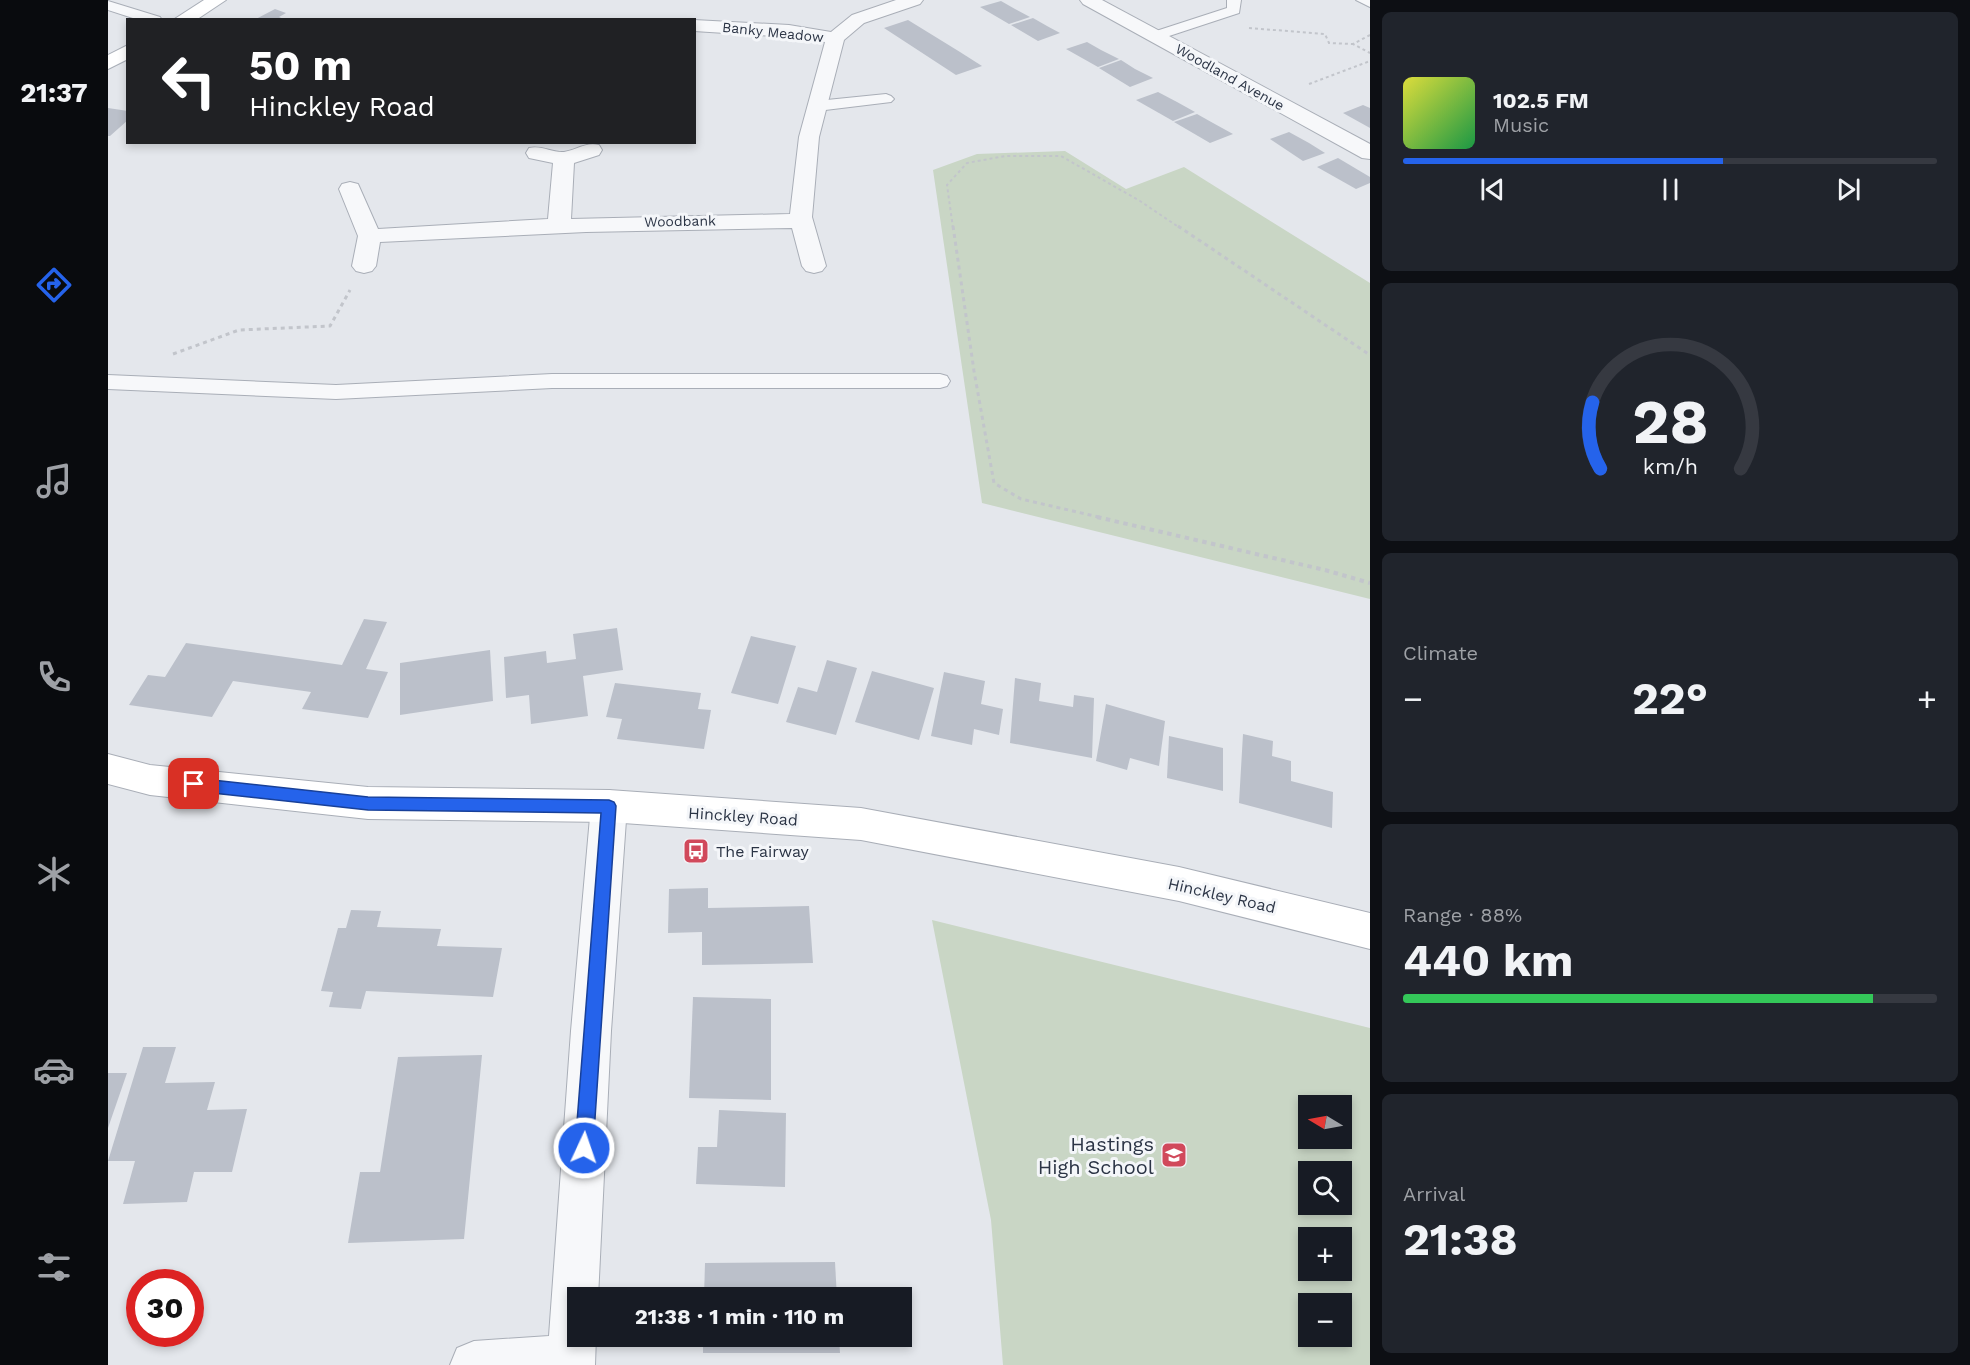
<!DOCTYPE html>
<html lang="en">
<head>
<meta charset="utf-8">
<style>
  :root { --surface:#171b24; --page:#20242c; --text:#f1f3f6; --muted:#9ea1a6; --line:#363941; --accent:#2563eb }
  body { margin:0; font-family:"Work Sans",sans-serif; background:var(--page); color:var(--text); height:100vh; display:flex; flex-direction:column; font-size:22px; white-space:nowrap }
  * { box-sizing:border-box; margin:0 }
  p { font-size:20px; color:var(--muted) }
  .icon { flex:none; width:33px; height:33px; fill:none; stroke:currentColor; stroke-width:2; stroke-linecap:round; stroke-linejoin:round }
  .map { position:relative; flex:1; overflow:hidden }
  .drawer { display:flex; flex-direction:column; gap:12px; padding:12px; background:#0d0f14; width:600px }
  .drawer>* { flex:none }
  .top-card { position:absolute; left:18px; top:18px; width:570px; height:126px; border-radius:0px; box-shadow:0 3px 9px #0003; background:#202124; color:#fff; overflow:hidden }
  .needle { width:39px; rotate:280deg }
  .controls { position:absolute; left:1190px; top:1095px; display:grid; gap:12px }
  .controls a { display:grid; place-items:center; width:54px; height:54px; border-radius:0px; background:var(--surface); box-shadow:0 3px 9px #0003; font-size:30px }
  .speed { position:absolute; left:18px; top:1269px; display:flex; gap:12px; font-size:30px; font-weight:700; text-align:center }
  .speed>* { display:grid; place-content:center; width:78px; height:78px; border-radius:50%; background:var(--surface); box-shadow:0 3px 9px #0003; line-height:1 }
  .speed .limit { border:9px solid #d22; background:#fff; color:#111 }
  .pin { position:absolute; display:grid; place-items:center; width:51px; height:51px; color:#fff; margin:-26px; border-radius:12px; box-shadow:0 3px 9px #0006 }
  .me { position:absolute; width:66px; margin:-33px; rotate:3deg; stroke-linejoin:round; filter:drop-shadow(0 0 4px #0008) }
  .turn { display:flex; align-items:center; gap:21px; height:126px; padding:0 24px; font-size:27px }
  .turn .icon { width:78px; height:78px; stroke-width:2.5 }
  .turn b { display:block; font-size:42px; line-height:51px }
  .big { font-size:45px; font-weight:700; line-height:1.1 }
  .drawer .card { flex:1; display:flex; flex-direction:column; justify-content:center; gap:9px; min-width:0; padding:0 21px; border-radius:9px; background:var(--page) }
  .drawer .dial { align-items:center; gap:0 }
  .dial svg { height:156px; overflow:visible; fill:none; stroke:var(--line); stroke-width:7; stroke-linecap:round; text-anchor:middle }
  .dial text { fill:var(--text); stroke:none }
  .song { display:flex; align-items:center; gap:18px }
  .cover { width:72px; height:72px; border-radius:9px; background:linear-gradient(135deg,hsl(60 70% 55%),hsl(140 70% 35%)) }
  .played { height:6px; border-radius:3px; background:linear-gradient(90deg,var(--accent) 60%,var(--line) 60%) }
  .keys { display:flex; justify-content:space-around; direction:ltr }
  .heat { display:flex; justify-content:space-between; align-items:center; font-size:33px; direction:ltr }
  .charge { height:9px; border-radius:4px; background:linear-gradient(90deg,#34c759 88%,var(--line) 0) }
  .trip { position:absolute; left:459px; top:1287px; width:345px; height:60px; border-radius:0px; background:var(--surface); box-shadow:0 3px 9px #0003; font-weight:700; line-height:60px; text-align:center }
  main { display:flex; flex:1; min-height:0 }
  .menu { display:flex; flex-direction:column; width:108px; justify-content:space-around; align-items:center; background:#090b0e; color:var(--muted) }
  .menu .icon { width:42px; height:42px }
  .menu .active { color:var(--accent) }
  .menu b { font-size:27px; color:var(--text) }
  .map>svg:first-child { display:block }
  .green { fill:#c9d6c5; fill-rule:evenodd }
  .building { fill:#bbc0ca }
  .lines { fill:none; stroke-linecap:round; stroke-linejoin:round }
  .service-casing { stroke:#a9aeb7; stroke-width:2 }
  .minor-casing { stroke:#a9aeb7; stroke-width:2 }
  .secondary-casing { stroke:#a9aeb7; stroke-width:2 }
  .path-far2 { stroke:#c2c5cb; stroke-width:2; stroke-dasharray:3 3; stroke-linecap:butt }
  .path-far1 { stroke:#c2c5cb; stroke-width:3; stroke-dasharray:4 4; stroke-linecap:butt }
  .path { stroke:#c2c5cb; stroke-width:4; stroke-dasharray:4.5 4.5; stroke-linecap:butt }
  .service { fill:#f7f8fa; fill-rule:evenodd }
  .minor { fill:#f7f8fa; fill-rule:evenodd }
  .secondary { fill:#fff; fill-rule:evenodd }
  .route { fill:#2563eb; stroke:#184099; stroke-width:1.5 }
  .labels { text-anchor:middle; stroke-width:6; stroke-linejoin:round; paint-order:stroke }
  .far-street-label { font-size:14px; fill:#2b3445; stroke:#f4f6f9 }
  .street-label { font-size:16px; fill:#2b3445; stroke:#f4f6f9 }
  .poi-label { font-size:16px; fill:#2b3445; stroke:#f4f6f9; text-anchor:start }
  .near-poi-label { font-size:20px; fill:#2b3445; stroke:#f4f6f9; text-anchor:end }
</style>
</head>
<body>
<main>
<nav class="menu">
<b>21:37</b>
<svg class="icon active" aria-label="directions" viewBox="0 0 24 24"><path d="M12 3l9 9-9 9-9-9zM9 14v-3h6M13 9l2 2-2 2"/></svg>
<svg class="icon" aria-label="music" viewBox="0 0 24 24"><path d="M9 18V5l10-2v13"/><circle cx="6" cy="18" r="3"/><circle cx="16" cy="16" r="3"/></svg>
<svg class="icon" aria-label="phone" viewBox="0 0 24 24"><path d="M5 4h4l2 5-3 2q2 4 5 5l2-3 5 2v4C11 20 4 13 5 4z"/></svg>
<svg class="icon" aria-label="climate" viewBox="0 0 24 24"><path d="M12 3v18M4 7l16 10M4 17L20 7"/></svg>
<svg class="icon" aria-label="car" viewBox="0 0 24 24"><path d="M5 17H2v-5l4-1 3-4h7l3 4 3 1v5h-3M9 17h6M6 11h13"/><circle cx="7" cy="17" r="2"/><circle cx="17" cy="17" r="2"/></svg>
<svg class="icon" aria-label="filters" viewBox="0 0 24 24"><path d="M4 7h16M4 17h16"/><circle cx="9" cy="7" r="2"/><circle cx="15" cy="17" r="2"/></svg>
</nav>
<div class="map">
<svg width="1262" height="1365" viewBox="0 0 1262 1365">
  <rect width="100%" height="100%" fill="#e4e7ec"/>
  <g class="green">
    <path d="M957,151l61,38 58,-22 186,116v316l-388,-96 -49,-333 44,-16z"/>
    <path d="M824,920l438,108v337h-367l-12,-145zM1200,1106h33v32h-33zM1200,1172h33v32h-33zM1200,1238h33v32h-33zM1200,1304h33v32h-33z"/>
  </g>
  <g class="building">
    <path d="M893,1l14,8 15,8 -21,7 -29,-17z"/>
    <path d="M167,9l11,4 -7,4 7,3h-32z"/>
    <path d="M925,18l14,8 13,7 -22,8 -27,-16z"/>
    <path d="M800,20l52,32 22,14 -26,9 -72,-47z"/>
    <path d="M979,42l14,8 18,9 -21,8 -32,-18z"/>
    <path d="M1013,60l14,9 18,9 -23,9 -31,-19z"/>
    <path d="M1050,92l19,10 18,10 -22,9 -37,-21z"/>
    <path d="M1255,105l7,3v20l-27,-15z"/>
    <path d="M0,108l20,3v9l-18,16h-2z"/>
    <path d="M1089,114l16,9 20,11 -23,9 -36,-21z"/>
    <path d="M1181,132l20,11 16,10 -22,8 -33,-22z"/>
    <path d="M1230,158l32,19v6l-14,6 -39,-22z"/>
    <path d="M256,619l23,3 -21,47 22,3 -20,46 -66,-9 9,-17 -78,-11 -21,36 -83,-12 19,-30 17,2 21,-34 156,22z"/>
    <path d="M509,628l6,42 -40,6 5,40 -57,8 -2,-29 -23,3 -2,-41 42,-6 1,12 29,-4 -3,-25z"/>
    <path d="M643,636l45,10 -18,58 -47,-11z"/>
    <path d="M382,650l3,51 -93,14v-52z"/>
    <path d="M719,660l30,8 -21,67 -50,-13 12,-35 19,5z"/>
    <path d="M764,671l62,17 -15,52 -64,-18z"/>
    <path d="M836,672l41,9 -4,23 22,5 -4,26 -25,-6 -2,16 -41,-9z"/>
    <path d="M907,678l26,5 -2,18 34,6 1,-12 20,3 -2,60 -82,-15z"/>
    <path d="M507,683l86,10 -3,16 13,1 -7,39 -87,-10 5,-20 -16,-2z"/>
    <path d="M998,704l59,17 -6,45 -29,-8 -3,12 -31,-9z"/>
    <path d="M1135,734l30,7 -1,15 19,5v20l42,11 -1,36 -93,-25z"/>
    <path d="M1061,736l54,12v43l-56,-13z"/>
    <path d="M600,888v20l101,-2 4,57 -111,2v-33l-34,1 1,-44z"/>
    <path d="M243,910l30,1 -4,16 64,2 -4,17 65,2 -9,49 -127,-6 -5,18 -32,-2 4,-15 -12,-1 17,-63h8z"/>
    <path d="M585,997l78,2v101l-82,-2z"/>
    <path d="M35,1047h33l-11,36 50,-1 -8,28 40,-1 -15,63h-38l-7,30 -64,2 12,-43h-27z"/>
    <path d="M374,1055l-18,184 -116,4 12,-71h20l18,-115z"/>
    <path d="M0,1073h19l-19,55z"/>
    <path d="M611,1110l67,3 -1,74 -89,-3 2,-37h19z"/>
    <path d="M727,1262l2,36h-133l1,-35z"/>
    <path d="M595,1336h136l1,17h-137z"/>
  </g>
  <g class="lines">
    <g class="service-casing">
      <g id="service">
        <path d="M1119,0h14l-2,13 -79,26 -5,1 -7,-4 2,-3 77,-25z"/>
        <path d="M1248,0h14v7z"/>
        <path d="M0,1l52,16 2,3h-23l-31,-10z"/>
        <path d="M778,94l5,2 3,3 -3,3 -74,9 -8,-5 8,-5z"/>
        <path d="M444,374h388l7,2 3,5 -3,5 -7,2h-388l-216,11 -228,-10v-14l228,10z"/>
      </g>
    </g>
    <g class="minor-casing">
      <g id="minor">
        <path d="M788,0h27l-3,4 -56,19 -20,17 -25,97 -7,80 14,49 -4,5 -8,2 -8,-2 -4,-5 -10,-38 -206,4 -206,10 -4,24 -4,5 -8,2 -8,-2 -4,-5 6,-30 -19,-47 3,-5 8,-2 8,2 20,45 170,-10 5,-56 -24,-5 -3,-5 3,-5c13,-3 23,5 35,4 13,-2 21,-10 35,-7l3,5 -3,5 -25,8 -3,56 219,-5 9,-77 26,-95 -36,-5 -95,-6v-11l95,5 42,7 21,-17z"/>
        <path d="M972,0h22l268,144v15l-8,-1 -279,-154z"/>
        <path d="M501,790l13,5 5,11 -16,225 -13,267h-20v38h18l-1,29h-145l7,-17 17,-7 75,-5 22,-305 20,-225 5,-11z"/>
      </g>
    </g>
    <g class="secondary-casing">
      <g id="secondary">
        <path d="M96,0h22l-30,20h-23z"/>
        <path d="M20,45v14l-20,10v-14z"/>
        <path d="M0,754l42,11 218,22 241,3 252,18 318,59 191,46v36l-191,-48 -318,-61 -252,-18 -241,-3 -218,-24 -42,-11z"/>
      </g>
    </g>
    <g class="path-far2">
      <path d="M1141,28l76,6 4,9 24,1"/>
      <path d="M1262,35l-17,9 17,9"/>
      <path d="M1201,84l61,-23"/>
      <path d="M845,228l-6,-43 20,-22 38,-7h56l79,45 40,27"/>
    </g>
    <g class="path-far1">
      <path d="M845,226l21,145 20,112 27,16 82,19"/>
      <path d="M1070,226l192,129"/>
      <path d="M65,354l66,-24 91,-4 20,-36"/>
    </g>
    <path class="path" d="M989,517l228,53 45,13"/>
    <use href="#service" class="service"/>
    <use href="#minor" class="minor"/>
    <use href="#secondary" class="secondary"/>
  </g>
  <path class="route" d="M86,778l174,19 241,3 5,2 2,4 -23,342 -3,6 -6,3 -7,-3 -2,-6 26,-335 -233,-3 -174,-19 -5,-2 -2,-5 2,-4z"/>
  <defs>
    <g id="bus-square" transform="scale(1.35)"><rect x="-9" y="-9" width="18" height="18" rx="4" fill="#d1495b" stroke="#f4f6f9"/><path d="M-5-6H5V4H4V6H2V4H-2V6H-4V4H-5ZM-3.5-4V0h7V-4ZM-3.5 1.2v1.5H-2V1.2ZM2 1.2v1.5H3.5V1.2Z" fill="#fff"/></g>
    <g id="school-square" transform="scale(1.35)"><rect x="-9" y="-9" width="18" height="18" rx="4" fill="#d1495b" stroke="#f4f6f9"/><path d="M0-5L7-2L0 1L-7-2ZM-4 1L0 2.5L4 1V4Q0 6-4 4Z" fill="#fff"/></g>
  </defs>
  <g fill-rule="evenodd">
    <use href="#bus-square" x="588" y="851"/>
    <use href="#school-square" x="1066" y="1155"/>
  </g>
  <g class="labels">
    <g class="far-street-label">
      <text transform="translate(665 32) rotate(6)" y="5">Banky Meadow</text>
      <text transform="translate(1122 77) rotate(29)" y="5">Woodland Avenue</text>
      <text transform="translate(572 221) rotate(-1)" y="5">Woodbank</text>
    </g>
    <g class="street-label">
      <text transform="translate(635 816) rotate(4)" y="6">Hinckley Road</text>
      <text transform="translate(1114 895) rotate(13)" y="6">Hinckley Road</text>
    </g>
    <g class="poi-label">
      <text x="608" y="857">The Fairway</text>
    </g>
    <g class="near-poi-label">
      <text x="1046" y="1151">Hastings<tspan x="1046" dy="23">High School</tspan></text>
    </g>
  </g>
</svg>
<div class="controls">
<a><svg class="needle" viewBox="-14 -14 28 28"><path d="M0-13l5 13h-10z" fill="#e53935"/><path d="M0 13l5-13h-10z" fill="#9ea1a6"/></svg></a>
<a><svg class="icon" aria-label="search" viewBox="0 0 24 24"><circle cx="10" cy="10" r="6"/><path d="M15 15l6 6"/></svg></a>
<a>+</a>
<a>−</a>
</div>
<div class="speed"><div class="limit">30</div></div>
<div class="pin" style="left:86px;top:784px;background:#d93025"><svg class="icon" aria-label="arrive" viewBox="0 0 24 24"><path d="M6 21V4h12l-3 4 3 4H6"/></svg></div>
<svg class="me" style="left:476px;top:1148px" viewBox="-20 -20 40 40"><circle r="17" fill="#2563eb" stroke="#fff" stroke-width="3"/><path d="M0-11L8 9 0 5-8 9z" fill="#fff"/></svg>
<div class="trip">21:38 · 1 min · 110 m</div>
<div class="top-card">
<div class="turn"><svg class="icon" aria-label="left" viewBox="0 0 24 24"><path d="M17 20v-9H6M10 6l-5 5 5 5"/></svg><div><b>50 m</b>Hinckley Road</div></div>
</div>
</div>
<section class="drawer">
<div class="card">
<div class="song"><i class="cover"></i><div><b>102.5 FM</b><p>Music</p></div></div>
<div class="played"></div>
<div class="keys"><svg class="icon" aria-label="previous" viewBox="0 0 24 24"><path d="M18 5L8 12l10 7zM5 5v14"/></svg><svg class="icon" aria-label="pause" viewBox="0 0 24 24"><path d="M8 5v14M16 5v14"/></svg><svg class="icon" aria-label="next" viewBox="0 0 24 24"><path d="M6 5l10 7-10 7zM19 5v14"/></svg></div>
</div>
<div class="card dial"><svg viewBox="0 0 100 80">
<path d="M14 69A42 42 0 1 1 86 69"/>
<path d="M14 69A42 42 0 0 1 10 35" stroke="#2563eb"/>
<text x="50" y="56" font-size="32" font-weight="700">28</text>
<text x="50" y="72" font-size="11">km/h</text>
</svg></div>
<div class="card"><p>Climate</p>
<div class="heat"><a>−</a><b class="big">22°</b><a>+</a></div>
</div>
<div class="card"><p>Range · 88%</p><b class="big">440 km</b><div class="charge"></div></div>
<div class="card"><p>Arrival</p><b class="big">21:38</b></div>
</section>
</main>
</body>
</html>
